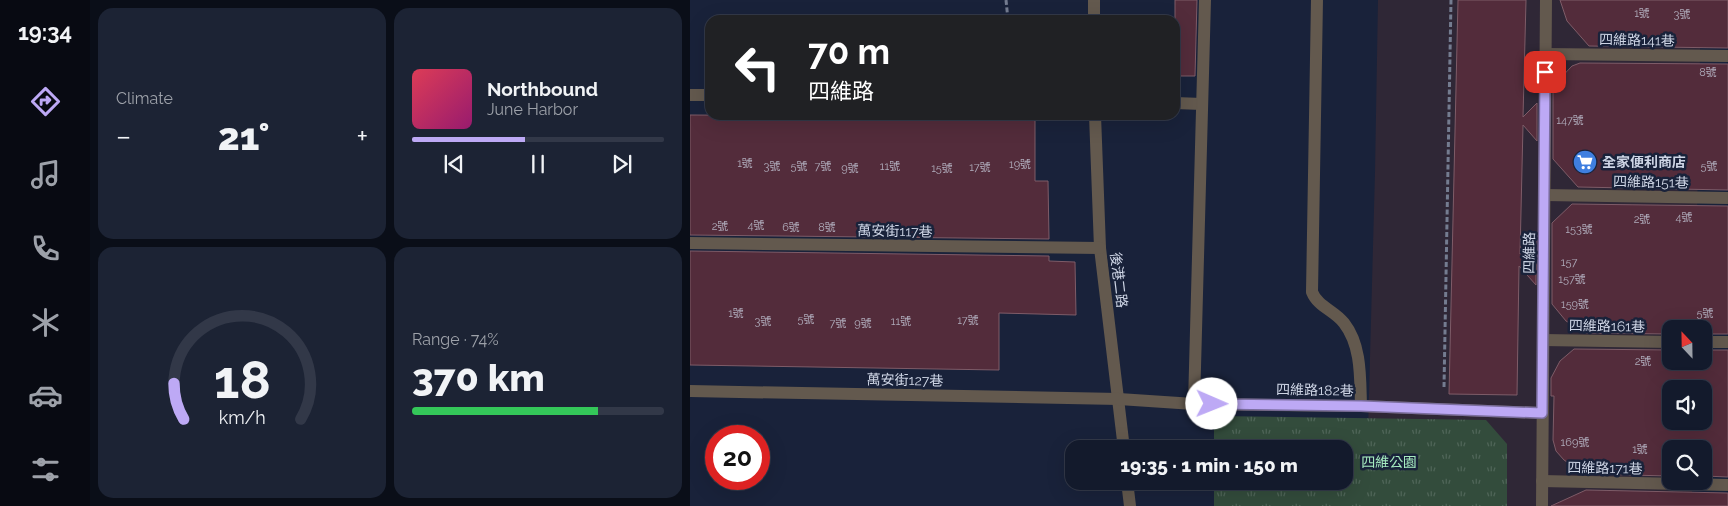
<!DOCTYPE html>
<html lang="en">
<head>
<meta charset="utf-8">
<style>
  :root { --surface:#131a2c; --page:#1c2334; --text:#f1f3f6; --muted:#9da1a9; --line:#323848; --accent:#bda9f5 }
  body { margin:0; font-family:Raleway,"Noto Sans TC",sans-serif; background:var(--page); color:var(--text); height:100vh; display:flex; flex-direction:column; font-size:19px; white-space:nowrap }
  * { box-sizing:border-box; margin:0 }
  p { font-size:16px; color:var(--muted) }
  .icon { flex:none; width:28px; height:28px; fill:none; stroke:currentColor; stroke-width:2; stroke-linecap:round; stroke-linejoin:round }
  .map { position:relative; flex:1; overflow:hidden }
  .sheet { display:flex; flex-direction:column; gap:8px; padding:8px; background:#0a0e18; width:600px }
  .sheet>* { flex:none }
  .hud { position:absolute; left:15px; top:15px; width:475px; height:105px; border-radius:15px; box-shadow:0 5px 20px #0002,0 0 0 1px var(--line); background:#202124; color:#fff; overflow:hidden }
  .needle { width:32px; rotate:338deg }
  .controls { position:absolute; left:972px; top:320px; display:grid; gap:10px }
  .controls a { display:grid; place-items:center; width:50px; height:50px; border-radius:10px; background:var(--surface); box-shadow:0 5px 20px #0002,0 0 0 1px var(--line); font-size:25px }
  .speed { position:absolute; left:15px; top:425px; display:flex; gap:10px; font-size:25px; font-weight:700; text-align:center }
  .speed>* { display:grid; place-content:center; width:65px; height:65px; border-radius:50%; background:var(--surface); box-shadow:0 5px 20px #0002,0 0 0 1px var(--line); line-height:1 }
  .speed .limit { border:8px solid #d22; background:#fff; color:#111 }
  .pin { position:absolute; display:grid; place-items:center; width:42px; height:42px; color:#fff; margin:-21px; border-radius:10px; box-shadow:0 2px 8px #0006 }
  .me { position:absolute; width:55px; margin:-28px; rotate:91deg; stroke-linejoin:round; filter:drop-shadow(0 0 4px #0008) }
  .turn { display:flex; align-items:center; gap:18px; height:105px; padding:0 20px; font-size:22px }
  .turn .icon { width:65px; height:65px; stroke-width:2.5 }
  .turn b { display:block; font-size:35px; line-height:42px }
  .big { font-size:38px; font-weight:800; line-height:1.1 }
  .sheet .card { flex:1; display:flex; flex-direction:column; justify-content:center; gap:8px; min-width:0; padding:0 18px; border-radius:15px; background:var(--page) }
  .sheet .dial { align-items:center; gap:0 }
  .dial svg { height:130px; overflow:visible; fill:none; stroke:var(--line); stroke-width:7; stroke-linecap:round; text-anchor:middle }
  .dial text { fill:var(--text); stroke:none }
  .song { display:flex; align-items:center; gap:15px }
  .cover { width:60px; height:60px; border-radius:8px; background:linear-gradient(135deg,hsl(350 70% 55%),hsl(320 70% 35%)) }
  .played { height:5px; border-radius:2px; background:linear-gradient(90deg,var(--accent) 45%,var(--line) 45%) }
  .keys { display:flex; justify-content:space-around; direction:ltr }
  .heat { display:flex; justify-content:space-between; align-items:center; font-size:28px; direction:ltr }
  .charge { height:8px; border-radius:4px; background:linear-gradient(90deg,#34c759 74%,var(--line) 0) }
  .sheet .tiles { flex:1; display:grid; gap:8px; grid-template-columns:repeat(2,1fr) }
  .trip { position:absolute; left:375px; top:440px; width:288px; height:50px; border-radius:15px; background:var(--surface); box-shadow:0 5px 20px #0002,0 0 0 1px var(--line); font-weight:800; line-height:50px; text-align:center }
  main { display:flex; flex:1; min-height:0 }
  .tabs { display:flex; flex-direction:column; width:90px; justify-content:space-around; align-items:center; background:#080a12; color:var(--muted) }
  .tabs .icon { width:35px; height:35px }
  .tabs .current { color:var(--accent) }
  .tabs b { font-size:22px; color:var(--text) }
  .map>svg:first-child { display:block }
  .commercial { fill:#2f2736 }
  .park { fill:url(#park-tufts) }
  .building { fill:#532c3b; stroke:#7e5c68; fill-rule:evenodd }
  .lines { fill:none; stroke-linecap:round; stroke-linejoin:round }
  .path { stroke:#747c90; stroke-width:3; stroke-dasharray:5 2.5; stroke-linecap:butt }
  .minor { stroke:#63594e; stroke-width:12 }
  .route-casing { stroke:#7b6e9f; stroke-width:12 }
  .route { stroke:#bda9f5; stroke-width:9 }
  .labels { text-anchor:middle; stroke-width:5; stroke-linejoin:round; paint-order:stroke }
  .number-label { font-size:11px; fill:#afabba }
  .street-label { font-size:14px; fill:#ced5e5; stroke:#19223a }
  .poi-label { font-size:14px; font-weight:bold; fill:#ced5e5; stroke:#19223a; text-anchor:start }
  .park-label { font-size:14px; fill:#a6ebc0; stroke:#19223a }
</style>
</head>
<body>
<main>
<nav class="tabs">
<b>19:34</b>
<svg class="icon current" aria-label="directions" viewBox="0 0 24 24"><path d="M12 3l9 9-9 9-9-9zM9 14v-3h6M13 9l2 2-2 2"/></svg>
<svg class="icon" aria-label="music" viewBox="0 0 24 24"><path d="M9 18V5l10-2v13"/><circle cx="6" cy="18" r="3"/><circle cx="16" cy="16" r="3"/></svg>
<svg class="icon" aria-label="phone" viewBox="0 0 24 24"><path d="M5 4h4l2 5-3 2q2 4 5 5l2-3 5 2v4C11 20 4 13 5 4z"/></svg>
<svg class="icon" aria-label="climate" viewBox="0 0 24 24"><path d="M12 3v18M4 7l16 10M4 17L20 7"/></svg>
<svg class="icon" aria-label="car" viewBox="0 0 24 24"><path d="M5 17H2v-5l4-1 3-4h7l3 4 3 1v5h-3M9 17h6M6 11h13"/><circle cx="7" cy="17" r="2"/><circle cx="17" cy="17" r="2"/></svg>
<svg class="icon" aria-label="filters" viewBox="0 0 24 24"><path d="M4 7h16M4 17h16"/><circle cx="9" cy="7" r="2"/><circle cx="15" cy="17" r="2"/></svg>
</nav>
<section class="sheet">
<div class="tiles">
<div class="card"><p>Climate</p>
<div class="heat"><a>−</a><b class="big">21°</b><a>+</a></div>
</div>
<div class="card">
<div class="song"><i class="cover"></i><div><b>Northbound</b><p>June Harbor</p></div></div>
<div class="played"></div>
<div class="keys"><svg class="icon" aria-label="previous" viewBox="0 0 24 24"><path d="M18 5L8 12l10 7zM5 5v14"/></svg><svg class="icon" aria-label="pause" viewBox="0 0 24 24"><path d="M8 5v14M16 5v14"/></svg><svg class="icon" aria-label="next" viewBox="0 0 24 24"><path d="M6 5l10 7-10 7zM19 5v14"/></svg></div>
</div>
<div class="card dial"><svg viewBox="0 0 100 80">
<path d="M14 69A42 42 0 1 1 86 69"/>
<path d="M14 69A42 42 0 0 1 8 47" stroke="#bda9f5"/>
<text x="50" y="56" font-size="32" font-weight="700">18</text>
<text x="50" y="72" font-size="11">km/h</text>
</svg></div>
<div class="card"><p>Range · 74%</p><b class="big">370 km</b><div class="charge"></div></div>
</div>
</section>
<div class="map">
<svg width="1038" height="506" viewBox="0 0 1038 506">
  <defs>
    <pattern id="park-tufts" width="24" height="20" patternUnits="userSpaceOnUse" patternTransform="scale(1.25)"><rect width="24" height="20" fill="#334c3c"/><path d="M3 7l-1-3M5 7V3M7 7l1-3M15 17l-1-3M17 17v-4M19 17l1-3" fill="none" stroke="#4f6558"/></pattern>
  </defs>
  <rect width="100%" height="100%" fill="#19223a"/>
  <path class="commercial" d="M688,0h323l-6,329h-24v152h21v25h-326l9,-334z"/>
  <path class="park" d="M524,416l272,4 21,24v62h-293v-25h130v-32h-130z"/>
  <g class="building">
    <path d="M485,0h22l-2,76h-20z"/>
    <path d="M768,0h68l-3,117 14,-14v38l-14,-16 -3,129 16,-16v47l-17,-19 -2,129 -68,-1z"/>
    <path d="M870,0h168v48l-139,-2 -22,-25z"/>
    <path d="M890,63l148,1v126l-150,-3 -25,-28v-73l19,-20z"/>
    <path d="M0,115l345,2v64h13l1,58 -359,-4z"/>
    <path d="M882,204l156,2v128h-24v-5h-33v5l-84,-1 -21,-12 -14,-17v-81z"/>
    <path d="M0,251l359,5v5l26,1 1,53 -77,-2v57l-309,-5z"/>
    <path d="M884,349l97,1v11h33v-11h24v127l-24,-1v-27h-33v27l-86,-2 -21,-14 -8,-9 -3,-11 1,-44h-3v-18l9,-17zM981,389h33v32h-33z"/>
    <path d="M896,490l142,3v13h-177z"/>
  </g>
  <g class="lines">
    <g class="path">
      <path d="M316,0l2,20"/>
      <path d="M754,387l7,-387"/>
    </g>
    <g class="minor">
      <path d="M404,0v20"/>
      <path d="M627,0l-5,292c6,15 22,18 32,31 18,23 16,56 17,83"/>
      <path d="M855,54l183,2"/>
      <path d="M0,95h20"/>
      <path d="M485,103l27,1"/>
      <path d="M405,115l5,133 24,201"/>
      <path d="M855,195l183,3"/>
      <path d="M0,243l410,5"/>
      <path d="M853,340l128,2"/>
      <path d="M1014,342h24"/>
      <path d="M0,391l429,8 75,5 167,2 181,7"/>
      <path d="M504,404l11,-404"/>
      <path d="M437,481l3,25"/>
      <path d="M852,481l186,4"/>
      <path d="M852,506l4,-506"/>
    </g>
  </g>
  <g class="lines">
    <g class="route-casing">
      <path id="route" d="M522,404l149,2 181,7 3,-341"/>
    </g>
    <use href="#route" class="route"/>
  </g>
  <defs>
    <g id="supermarket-disc" transform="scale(1.25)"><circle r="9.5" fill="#3f7fe0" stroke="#19223a"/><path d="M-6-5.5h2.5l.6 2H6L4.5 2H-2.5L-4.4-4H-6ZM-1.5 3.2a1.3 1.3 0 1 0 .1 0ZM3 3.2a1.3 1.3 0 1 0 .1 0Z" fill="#fff"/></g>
  </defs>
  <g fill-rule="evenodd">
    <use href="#supermarket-disc" x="895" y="162"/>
  </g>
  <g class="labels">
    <g class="number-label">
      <text x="952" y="17">1號</text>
      <text x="992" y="18">3號</text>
      <text x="1018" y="76">8號</text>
      <text x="880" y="124">147號</text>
      <text x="55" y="167">1號</text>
      <text x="330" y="168">19號</text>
      <text x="82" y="170">3號</text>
      <text x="109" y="170">5號</text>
      <text x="133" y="170">7號</text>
      <text x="200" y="170">11號</text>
      <text x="1019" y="170">5號</text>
      <text x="290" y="171">17號</text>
      <text x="160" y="172">9號</text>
      <text x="252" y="172">15號</text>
      <text x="994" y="221">4號</text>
      <text x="952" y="223">2號</text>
      <text x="66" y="229">4號</text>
      <text x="30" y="230">2號</text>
      <text x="101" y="231">6號</text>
      <text x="137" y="231">8號</text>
      <text x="889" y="233">153號</text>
      <text x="879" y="266">157</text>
      <text x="882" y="283">157號</text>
      <text x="885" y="308">159號</text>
      <text x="46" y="317">1號</text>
      <text x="1015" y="317">5號</text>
      <text x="116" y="323">5號</text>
      <text x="278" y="324">17號</text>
      <text x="73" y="325">3號</text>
      <text x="211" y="325">11號</text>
      <text x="148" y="327">7號</text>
      <text x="173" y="327">9號</text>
      <text x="953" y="365">2號</text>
      <text x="885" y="446">169號</text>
      <text x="950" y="453">1號</text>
    </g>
    <g class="street-label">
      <text transform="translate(947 40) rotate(1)" y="5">四維路141巷</text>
      <text transform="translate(961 182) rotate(1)" y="5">四維路151巷</text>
      <text transform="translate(205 231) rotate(1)" y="5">萬安街117巷</text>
      <text transform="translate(839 253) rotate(-89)" y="5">四維路</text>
      <text transform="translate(429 280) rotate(83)" y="5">後港二路</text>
      <text transform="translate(917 326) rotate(1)" y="5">四維路161巷</text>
      <text transform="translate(215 380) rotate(1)" y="5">萬安街127巷</text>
      <text transform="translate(625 390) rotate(1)" y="5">四維路182巷</text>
      <text transform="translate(915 468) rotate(1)" y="5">四維路171巷</text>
    </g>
    <g class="poi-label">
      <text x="912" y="167">全家便利商店</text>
    </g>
    <g class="park-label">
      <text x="699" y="467">四維公園</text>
    </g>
  </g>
</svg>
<div class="controls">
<a><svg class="needle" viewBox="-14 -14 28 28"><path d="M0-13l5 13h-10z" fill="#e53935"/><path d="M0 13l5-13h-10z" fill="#9da1a9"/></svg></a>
<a><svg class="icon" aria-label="sound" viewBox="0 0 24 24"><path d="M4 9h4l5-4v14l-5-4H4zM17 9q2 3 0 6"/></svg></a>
<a><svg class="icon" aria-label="search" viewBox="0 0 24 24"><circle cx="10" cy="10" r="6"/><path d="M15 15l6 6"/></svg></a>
</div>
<div class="speed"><div class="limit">20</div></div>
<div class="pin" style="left:855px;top:72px;background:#d93025"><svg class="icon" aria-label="arrive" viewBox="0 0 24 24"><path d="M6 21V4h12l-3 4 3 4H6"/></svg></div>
<svg class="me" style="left:522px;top:404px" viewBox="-20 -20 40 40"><circle r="19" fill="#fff"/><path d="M0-13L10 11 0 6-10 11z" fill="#bda9f5"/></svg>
<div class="trip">19:35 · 1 min · 150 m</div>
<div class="hud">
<div class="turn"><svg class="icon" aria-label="left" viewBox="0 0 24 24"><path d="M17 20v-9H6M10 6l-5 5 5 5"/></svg><div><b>70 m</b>四維路</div></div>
</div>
</div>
</main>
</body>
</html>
